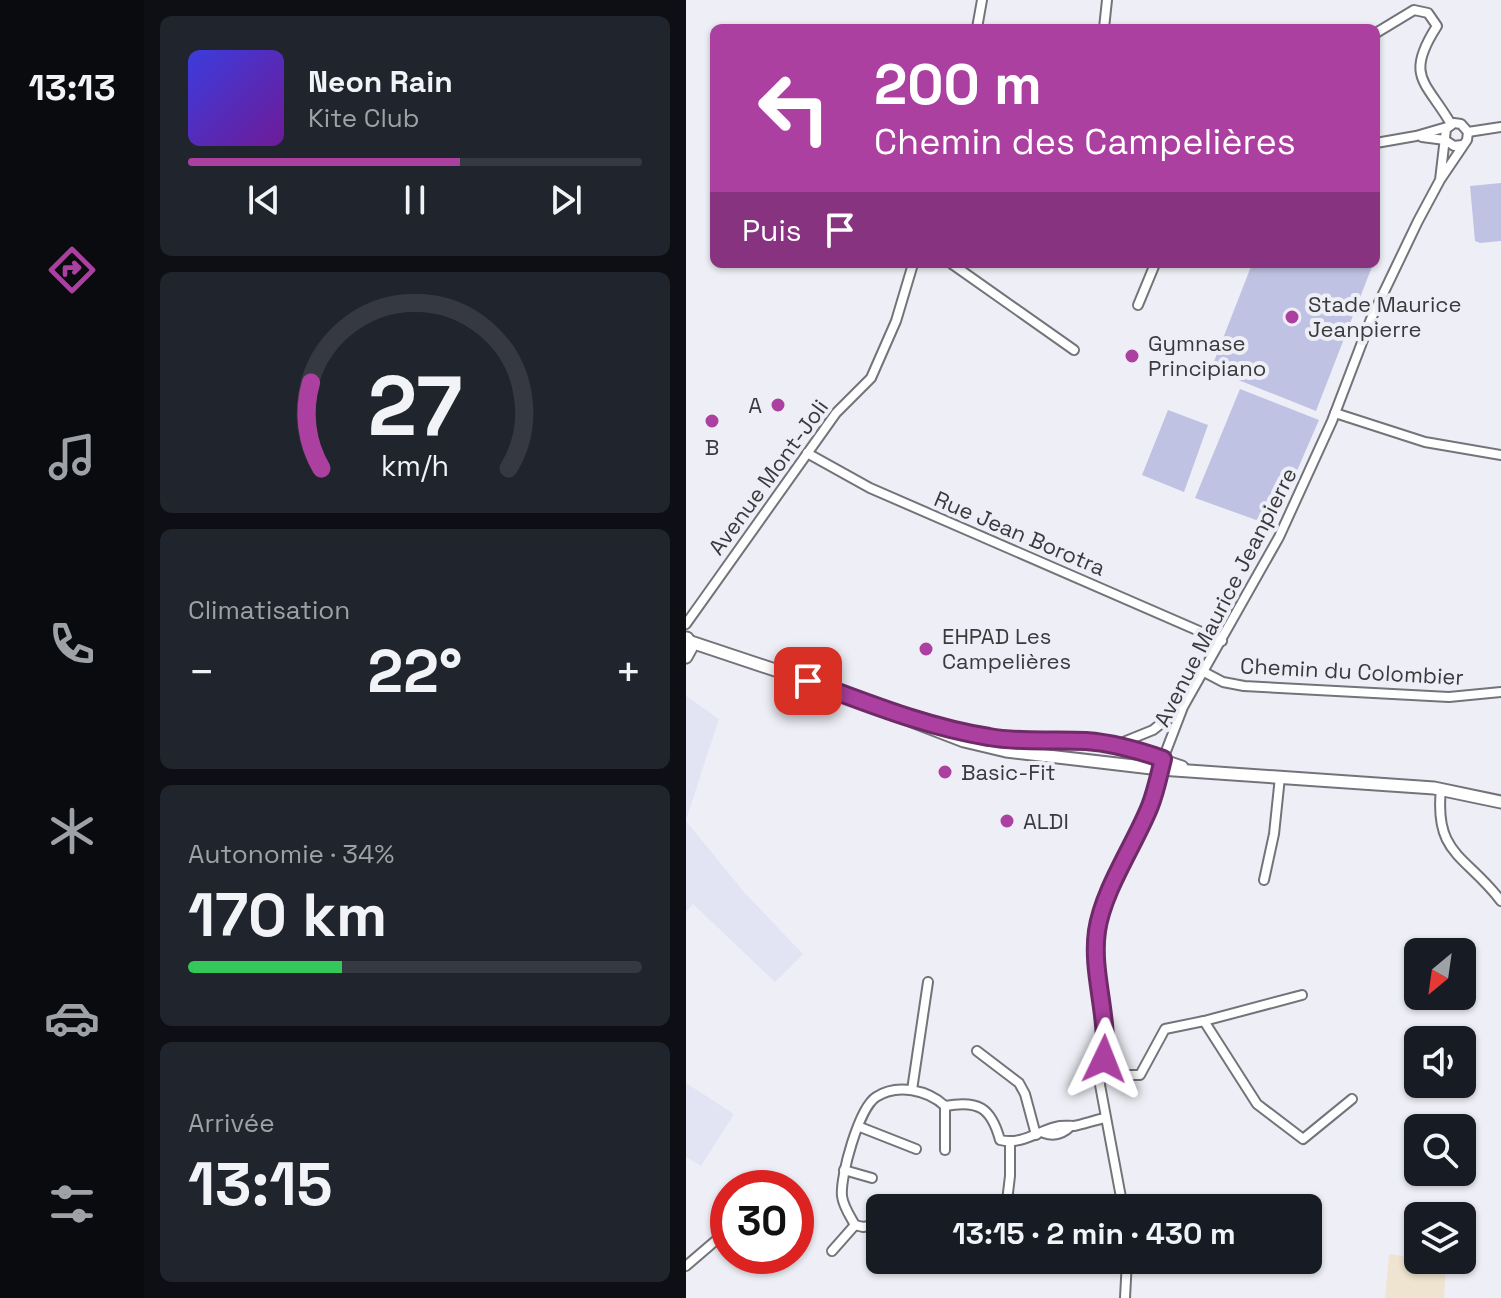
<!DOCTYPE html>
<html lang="fr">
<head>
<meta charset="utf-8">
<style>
  :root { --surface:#171b24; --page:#20242c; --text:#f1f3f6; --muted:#9ea1a6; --line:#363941; --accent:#ab40a0 }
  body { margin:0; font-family:"Space Grotesk",sans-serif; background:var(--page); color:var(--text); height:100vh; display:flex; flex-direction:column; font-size:30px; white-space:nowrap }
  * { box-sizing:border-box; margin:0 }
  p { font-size:26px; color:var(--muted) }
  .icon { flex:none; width:44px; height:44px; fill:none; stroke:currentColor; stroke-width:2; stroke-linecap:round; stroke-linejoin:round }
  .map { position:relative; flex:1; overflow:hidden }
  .sheet { display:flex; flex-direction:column; gap:16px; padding:16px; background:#0d0f14; width:542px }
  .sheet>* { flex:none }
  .banner { position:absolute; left:24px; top:24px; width:670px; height:244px; border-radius:12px; box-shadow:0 2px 6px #0004; background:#ab40a0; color:#fff; overflow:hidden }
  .needle { width:52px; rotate:209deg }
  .controls { position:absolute; left:718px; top:938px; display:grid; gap:16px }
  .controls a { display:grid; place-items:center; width:72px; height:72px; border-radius:12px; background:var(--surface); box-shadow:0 2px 6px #0004; font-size:40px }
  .speed { position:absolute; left:24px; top:1170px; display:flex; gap:16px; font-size:40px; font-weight:700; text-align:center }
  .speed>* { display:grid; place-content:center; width:104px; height:104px; border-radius:50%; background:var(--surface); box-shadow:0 2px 6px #0004; line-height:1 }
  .speed .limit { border:12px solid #d22; background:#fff; color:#111 }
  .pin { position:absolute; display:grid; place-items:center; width:68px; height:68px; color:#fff; margin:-34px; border-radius:16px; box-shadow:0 4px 12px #0006 }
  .me { position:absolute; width:88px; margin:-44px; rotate:2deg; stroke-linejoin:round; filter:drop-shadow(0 0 6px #0008) }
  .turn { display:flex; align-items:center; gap:28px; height:168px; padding:0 32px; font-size:36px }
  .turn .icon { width:104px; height:104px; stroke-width:2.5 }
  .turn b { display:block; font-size:56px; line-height:68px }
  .then { display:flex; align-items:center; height:76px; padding:0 32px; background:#0003; gap:16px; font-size:30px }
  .big { font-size:60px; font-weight:800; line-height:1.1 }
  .sheet .card { flex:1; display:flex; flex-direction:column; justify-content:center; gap:12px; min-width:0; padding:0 28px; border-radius:12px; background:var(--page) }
  .sheet .dial { align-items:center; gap:0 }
  .dial svg { height:208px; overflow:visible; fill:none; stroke:var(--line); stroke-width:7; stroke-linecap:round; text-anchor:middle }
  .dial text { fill:var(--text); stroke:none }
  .song { display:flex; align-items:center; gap:24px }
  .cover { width:96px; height:96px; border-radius:12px; background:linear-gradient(135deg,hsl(240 70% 55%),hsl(280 70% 35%)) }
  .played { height:8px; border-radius:4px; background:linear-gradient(90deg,var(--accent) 60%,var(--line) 60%) }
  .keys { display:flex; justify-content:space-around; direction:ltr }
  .heat { display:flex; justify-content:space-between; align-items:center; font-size:44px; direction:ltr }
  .charge { height:12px; border-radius:6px; background:linear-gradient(90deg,#34c759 34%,var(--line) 0) }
  .trip { position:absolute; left:180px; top:1194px; width:456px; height:80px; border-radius:12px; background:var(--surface); box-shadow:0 2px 6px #0004; font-weight:800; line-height:80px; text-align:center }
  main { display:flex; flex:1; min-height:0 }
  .tabs { display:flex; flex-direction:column; width:144px; justify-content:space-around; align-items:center; background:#090b0e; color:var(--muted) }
  .tabs .icon { width:56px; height:56px }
  .tabs .current { color:var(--accent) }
  .tabs b { font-size:36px; color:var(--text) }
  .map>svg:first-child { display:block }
  .built { fill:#e3e4f3 }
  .industrial { fill:#efe4cf }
  .green { fill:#c0c2e3 }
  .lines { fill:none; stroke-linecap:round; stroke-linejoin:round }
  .minor-casing { stroke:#73747a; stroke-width:12 }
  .secondary-casing { stroke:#73747a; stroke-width:15 }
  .minor { stroke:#fff; stroke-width:8 }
  .secondary { stroke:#fff; stroke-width:11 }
  .route-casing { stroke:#6f2a68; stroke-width:20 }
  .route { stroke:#ab40a0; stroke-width:14 }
  .poi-dot { fill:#ab40a0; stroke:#eeeff6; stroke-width:3 }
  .labels { text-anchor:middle; stroke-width:8; stroke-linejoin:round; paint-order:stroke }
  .poi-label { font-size:22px; fill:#3a3a3d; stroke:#eeeff6; text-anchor:start }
  .street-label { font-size:22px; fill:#3a3a3d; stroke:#eeeff6 }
</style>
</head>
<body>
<main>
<nav class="tabs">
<b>13:13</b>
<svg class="icon current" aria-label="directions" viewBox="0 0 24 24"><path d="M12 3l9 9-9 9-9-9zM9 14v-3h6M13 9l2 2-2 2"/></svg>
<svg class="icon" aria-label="music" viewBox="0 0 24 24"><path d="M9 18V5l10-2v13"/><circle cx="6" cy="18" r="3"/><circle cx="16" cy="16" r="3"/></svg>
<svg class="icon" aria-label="phone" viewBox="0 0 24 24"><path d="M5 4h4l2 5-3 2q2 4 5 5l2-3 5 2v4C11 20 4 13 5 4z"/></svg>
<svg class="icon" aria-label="climate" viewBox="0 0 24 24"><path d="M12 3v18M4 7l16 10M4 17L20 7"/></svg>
<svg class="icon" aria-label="car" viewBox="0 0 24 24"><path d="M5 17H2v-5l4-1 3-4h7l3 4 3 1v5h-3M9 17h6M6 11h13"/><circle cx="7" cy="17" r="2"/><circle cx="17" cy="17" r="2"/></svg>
<svg class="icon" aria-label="filters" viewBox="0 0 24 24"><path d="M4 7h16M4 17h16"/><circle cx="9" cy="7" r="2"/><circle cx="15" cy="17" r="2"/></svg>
</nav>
<section class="sheet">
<div class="card">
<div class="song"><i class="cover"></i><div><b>Neon Rain</b><p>Kite Club</p></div></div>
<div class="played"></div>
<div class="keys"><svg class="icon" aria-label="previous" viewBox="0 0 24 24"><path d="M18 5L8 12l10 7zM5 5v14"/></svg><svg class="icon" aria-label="pause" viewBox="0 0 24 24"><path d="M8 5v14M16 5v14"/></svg><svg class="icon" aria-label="next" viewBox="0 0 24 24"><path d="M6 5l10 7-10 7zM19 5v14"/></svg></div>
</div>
<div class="card dial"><svg viewBox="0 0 100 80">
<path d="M14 69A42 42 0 1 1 86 69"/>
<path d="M14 69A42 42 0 0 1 10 36" stroke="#ab40a0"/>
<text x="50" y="56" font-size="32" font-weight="700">27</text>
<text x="50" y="72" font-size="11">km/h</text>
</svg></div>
<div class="card"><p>Climatisation</p>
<div class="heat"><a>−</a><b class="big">22°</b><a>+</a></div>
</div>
<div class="card"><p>Autonomie · 34%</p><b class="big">170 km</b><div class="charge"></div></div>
<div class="card"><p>Arrivée</p><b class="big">13:15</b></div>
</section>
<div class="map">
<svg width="815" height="1298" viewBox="0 0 815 1298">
  <rect width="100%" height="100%" fill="#eeeff6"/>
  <g class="built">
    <path d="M0,696l33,23 -33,101z"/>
    <path d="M0,821l58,71 59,62 -28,28 -82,-78 -7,8z"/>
    <path d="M0,1083l48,31 -33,52 -15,-9z"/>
  </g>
  <path class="industrial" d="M703,1254l57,8 -2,36h-59z"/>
  <g class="green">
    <path d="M815,183v58l-21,2 -5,-2 -5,-55z"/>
    <path d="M566,264h121l-57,147 -105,-42z"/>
    <path d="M554,389l79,31 -46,106 -78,-28z"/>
    <path d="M482,410l40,15 -24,67 -42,-17z"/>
  </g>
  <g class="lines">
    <g class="minor-casing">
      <g id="minor">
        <path d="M291,28l5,-28"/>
        <path d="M418,28l3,-28"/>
        <path d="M690,33l38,-23 14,3 9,13c-33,51 -11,55 14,98"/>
        <path d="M782,132l33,-5"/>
        <path d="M736,137l23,3 9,6 8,-1"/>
        <path d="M690,143l40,-7 31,-9"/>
        <path d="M266,264l122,86"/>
        <path d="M452,305l17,-41"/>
        <path d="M649,413l90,29 76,13"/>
        <path d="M121,453l63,35 352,153"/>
        <path d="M0,624l150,-211 35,-35 25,-57 17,-57"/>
        <path d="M518,672l19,10 21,4 205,11 52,-5"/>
        <path d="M430,745l37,-15 29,-23"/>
        <path d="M755,789c-7,66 25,66 60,112"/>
        <path d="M578,880l10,-46 6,-57"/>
        <path d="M518,1021l98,-26"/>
        <path d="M291,1051l42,32 6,11 11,41"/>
        <path d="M416,1075h38l25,-46 39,-8 53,83 46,35 49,-40"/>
        <path d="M226,1090l16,-108"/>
        <path d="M174,1127l56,22"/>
        <path d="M358,1133c11,4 19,1 27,-7"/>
        <path d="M259,1150v-44"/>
        <path d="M158,1170l28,8"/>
        <path d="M321,1201l3,-25v-34"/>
        <path d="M233,1208l1,-7"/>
        <path d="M437,1208l-23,-123 6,-60 -9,-60v-37l4,-13 49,-108 13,-48 20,-52 96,-170 53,-116 39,-102 47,-98 22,-41 27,-40 1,-8 -7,-8 -7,-1 -8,6 -6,51"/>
        <path d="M194,1224l-17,3 -8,-2c-5,-9 -12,-19 -13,-29 -2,-20 17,-88 34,-99 21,-14 52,-7 69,9 33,-6 46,1 55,34 22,5 36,-8 55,-13 7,-2 12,-1 19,-1 10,-2 21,-6 31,-8"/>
        <path d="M146,1251l23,-26"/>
        <path d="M0,1266l42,-36"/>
        <path d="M439,1298l2,-38"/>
      </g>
    </g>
    <g class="secondary-casing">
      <g id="secondary">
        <path d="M5,642l117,39 156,60 42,10 154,18 274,19 67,14"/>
        <path d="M0,657l6,-11 -5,-8"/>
        <path d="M259,728l64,12 76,1 31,4 66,22"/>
      </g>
    </g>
    <use href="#minor" class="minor"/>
    <use href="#secondary" class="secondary"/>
  </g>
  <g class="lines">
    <g class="route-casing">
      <path id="route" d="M122,681c60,22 118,46 181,56 33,6 65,2 97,4 27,2 52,9 77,18 -4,16 -7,32 -13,47 -15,38 -47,84 -53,125 -6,42 12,84 7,128"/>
    </g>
    <use href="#route" class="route"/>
  </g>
  <g class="poi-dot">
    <circle cx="606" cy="317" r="8"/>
    <circle cx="446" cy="356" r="8"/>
    <circle cx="92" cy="405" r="8"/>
    <circle cx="26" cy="421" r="8"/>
    <circle cx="240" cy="649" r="8"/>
    <circle cx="259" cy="772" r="8"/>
    <circle cx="321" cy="821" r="8"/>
  </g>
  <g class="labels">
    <g class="poi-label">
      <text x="622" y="312">Stade Maurice<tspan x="622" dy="25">Jeanpierre</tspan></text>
      <text x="462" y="351">Gymnase<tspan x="462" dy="25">Principiano</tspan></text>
      <text x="76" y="413" text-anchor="end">A</text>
      <text x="26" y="455" text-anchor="middle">B</text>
      <text x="256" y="644">EHPAD Les<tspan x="256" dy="25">Campelières</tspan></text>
      <text x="275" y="780">Basic-Fit</text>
      <text x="337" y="829">ALDI</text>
    </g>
    <g class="street-label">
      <text transform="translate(82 477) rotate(-54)" y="8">Avenue Mont-Joli</text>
      <text transform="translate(334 533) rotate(23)" y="8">Rue Jean Borotra</text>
      <text transform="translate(539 597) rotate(-63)" y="8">Avenue Maurice Jeanpierre</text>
      <text transform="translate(666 671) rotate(3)" y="8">Chemin du Colombier</text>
    </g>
  </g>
</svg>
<div class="controls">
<a><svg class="needle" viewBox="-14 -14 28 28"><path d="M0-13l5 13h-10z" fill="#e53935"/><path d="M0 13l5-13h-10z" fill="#9ea1a6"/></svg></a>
<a><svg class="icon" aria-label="sound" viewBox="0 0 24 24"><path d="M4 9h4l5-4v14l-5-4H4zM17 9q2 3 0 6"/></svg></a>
<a><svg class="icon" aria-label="search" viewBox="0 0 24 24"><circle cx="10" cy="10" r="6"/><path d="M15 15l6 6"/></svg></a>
<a><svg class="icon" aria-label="layers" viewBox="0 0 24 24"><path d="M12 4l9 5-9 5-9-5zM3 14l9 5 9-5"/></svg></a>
</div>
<div class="speed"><div class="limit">30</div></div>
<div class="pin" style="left:122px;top:681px;background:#d93025"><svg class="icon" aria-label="arrive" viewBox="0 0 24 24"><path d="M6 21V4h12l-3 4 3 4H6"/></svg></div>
<svg class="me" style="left:418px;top:1059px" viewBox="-20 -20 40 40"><path d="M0-17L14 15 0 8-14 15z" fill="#ab40a0" stroke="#fff" stroke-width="4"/></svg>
<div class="trip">13:15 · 2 min · 430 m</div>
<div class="banner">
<div class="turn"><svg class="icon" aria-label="left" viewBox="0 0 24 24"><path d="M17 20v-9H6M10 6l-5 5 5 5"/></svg><div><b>200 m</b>Chemin des Campelières</div></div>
<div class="then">Puis<svg class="icon" aria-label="arrive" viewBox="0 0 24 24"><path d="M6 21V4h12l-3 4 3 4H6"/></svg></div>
</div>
</div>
</main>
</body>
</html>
